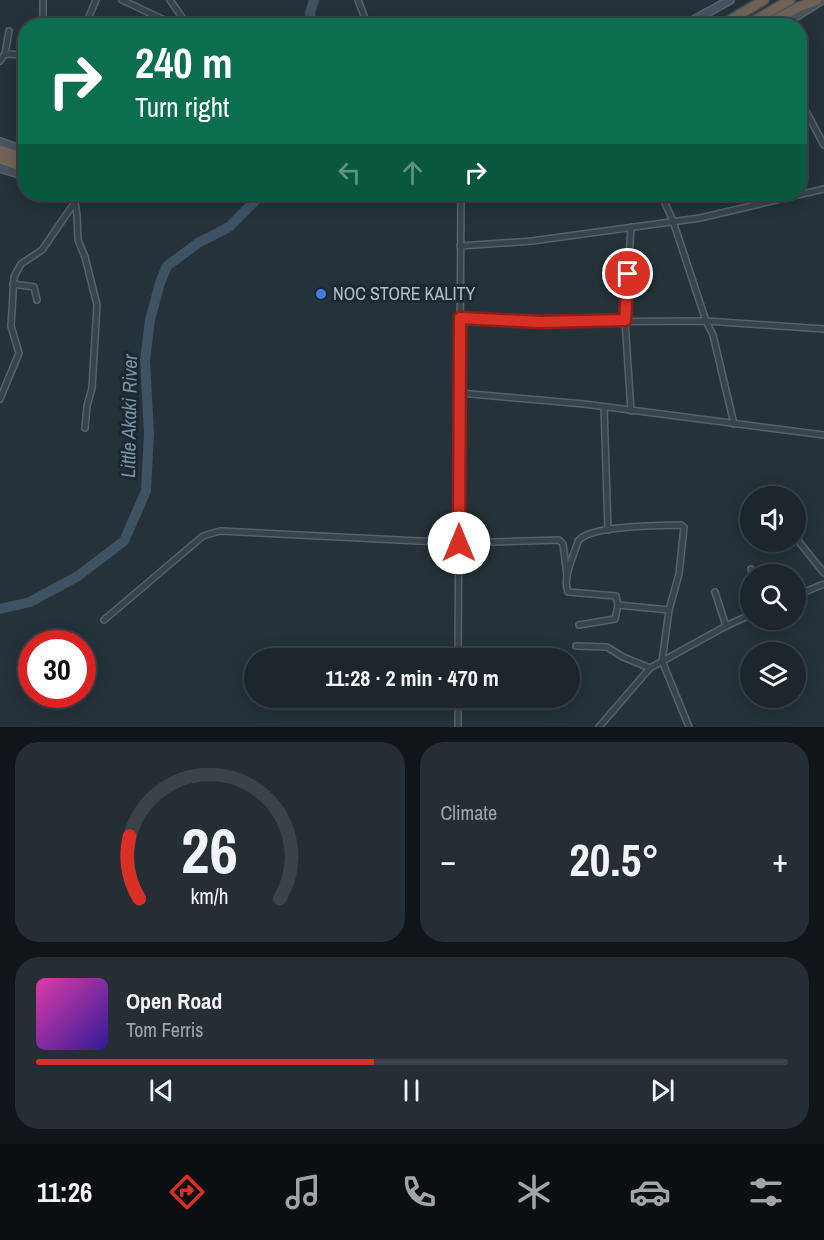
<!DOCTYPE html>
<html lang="en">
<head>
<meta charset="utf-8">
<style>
  :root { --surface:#1c262c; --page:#252e34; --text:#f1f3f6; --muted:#a0a5a9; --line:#3a4348; --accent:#d93025 }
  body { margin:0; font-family:"Archivo Narrow",sans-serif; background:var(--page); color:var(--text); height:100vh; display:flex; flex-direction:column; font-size:22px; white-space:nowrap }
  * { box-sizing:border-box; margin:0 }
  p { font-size:20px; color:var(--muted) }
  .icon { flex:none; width:33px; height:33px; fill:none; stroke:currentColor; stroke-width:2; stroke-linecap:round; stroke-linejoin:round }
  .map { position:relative; height:727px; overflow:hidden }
  .drawer { display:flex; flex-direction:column; gap:15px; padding:15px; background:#0f1518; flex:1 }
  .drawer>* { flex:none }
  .banner { position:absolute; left:18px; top:18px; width:789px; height:183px; border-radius:24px; box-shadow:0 3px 15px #0003,0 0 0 2px var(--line); background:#0b6e4f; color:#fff; overflow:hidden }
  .controls { position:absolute; left:740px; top:486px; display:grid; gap:12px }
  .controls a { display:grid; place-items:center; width:66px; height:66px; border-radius:50%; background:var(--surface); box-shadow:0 3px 15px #0003,0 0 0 2px var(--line); font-size:30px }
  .speed { position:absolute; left:18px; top:630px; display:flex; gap:12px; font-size:30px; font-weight:700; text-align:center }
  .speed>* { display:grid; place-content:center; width:78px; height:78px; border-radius:50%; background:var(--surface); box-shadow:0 3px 15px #0003,0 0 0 2px var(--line); line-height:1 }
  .speed .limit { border:9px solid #d22; background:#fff; color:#111 }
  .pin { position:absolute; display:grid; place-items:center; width:51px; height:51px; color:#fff; margin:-26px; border:3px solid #fff; border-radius:50%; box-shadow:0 2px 6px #0007 }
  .me { position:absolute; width:66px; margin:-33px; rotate:0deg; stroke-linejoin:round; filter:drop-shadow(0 0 4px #0008) }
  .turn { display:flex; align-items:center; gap:21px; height:126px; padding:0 18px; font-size:27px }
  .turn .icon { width:78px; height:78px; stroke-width:2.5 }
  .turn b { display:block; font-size:42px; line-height:51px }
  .lanes { display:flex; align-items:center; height:57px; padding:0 18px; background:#0003; justify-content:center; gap:30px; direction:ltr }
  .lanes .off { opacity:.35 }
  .big { font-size:45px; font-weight:700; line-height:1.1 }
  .drawer .widget { flex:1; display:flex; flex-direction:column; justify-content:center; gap:9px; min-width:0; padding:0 21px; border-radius:24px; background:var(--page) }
  .drawer .dial { align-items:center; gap:0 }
  .dial svg { height:156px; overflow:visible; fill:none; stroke:var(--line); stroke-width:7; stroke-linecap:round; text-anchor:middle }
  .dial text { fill:var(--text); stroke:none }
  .song { display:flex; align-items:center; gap:18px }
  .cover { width:72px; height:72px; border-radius:9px; background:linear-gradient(135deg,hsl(320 70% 55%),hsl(250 70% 35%)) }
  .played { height:6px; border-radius:3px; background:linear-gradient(90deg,var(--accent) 45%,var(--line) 45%) }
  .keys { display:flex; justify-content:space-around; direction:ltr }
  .heat { display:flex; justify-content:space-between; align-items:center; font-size:33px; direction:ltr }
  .drawer .tiles { flex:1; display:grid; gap:15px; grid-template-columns:1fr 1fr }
  .widget:last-child { grid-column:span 2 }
  .trip { position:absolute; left:244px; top:648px; width:336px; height:60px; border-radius:30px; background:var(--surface); box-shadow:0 3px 15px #0003,0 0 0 2px var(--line); font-weight:700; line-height:60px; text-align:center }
  .tabs { display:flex; height:96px; justify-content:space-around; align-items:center; background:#0b0f12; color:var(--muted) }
  .tabs .icon { width:42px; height:42px }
  .tabs .active { color:var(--accent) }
  .tabs b { font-size:27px; color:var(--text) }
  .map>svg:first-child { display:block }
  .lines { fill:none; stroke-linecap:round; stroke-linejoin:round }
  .river { stroke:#3d5262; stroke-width:10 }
  .street-casing { stroke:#576169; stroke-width:8 }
  .secondary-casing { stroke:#576169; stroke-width:10 }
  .highway-casing { stroke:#444e56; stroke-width:12 }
  .street { stroke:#39434b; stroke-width:5 }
  .secondary { stroke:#47535d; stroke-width:7 }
  .highway { stroke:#706257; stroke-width:9 }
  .route-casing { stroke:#8d1f18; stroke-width:15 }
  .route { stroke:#d93025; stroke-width:10 }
  .shop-dot { fill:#3f7fe0; stroke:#1e2830; stroke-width:2 }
  .labels { text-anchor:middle; stroke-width:6; stroke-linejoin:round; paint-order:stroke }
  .poi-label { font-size:18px; fill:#b5bec6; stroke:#1e2830; text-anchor:start }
  .water-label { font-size:20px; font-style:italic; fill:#7893a7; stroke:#1e2830 }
</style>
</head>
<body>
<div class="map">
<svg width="824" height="727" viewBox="0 0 824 727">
  <rect width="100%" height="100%" fill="#25323a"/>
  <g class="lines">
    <g class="river">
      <path d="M313,26l-3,-13 4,-13"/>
      <path d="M0,609l30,-7 48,-26 46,-35 22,-50 3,-58 -4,-73 5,-40 10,-37 7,-17 31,-23 31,-16 33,-33"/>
    </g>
    <g class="street-casing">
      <g id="street">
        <path d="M122,0l55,26"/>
        <path d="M170,0l18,26"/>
        <path d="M358,0l10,26"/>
        <path d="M43,26v-26"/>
        <path d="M85,26l11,-26"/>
        <path d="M5,54l21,1"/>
        <path d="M0,61l5,-7 4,-23"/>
        <path d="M800,100l24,45"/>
        <path d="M661,194l12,27 33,100 7,14 21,89"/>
        <path d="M75,202l2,13 1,25 7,17 12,48 -5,83 -5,18 -2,22"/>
        <path d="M631,227l-6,93 6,91"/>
        <path d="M460,246l72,-5 168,-23 124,-29"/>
        <path d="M13,284l21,3 3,13"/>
        <path d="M460,318l81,4 165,-1 118,8"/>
        <path d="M460,393l124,11 240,31"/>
        <path d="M0,399l19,-46 -8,-27 3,-49 7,-13 21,-14 33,-48v-8"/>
        <path d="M604,407l4,123"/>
        <path d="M796,538l28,35"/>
        <path d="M751,569l2,5"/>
        <path d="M715,592l11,34"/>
        <path d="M795,596l29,-12"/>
        <path d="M669,610l-51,-5 -2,-9 -48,-4c-6,-15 6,-36 10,-51 13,-16 81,-15 103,-16l3,2 -5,47 -10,36 -7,51 27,66"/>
        <path d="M104,620l99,-84 17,-5 239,12 100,-3 4,4 4,32"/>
        <path d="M579,625l36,-6 3,-14"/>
        <path d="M576,646l31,1 16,10 27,11"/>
        <path d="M458,658l3,-464"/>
        <path d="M458,727v-29"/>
        <path d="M599,727l51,-59 76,-42 24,-11"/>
      </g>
    </g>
    <g class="secondary-casing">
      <g id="secondary">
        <path d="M683,26l47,-26"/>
        <path d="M781,26l41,-26"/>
        <path d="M0,142l26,9"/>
        <path d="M0,168l26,8"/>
      </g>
    </g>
    <g class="highway-casing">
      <g id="highway">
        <path d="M720,26l44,-26"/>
        <path d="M745,26l45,-26"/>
        <path d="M763,26l36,-19 18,-7"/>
        <path d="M0,150l26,9"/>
        <path d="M0,159l26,9"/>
      </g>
    </g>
    <use href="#street" class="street"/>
    <use href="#secondary" class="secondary"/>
    <use href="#highway" class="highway"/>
  </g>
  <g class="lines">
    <g class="route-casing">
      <path id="route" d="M459,543l1,-225 81,4 84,-2 3,-46"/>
    </g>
    <use href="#route" class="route"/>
  </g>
  <circle class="shop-dot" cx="321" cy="294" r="6"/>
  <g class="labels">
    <g class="poi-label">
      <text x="333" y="300">NOC STORE KALITY</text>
    </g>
    <g class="water-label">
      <text transform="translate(129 416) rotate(-89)" y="7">Little Akaki River</text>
    </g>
  </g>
</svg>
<div class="controls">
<a><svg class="icon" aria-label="sound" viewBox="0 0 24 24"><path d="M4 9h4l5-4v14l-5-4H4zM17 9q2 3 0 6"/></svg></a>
<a><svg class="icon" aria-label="search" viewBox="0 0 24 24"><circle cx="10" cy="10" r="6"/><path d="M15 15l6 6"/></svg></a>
<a><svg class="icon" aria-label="layers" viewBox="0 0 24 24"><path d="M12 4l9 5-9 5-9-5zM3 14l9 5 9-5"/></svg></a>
</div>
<div class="speed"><div class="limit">30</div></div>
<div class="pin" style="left:628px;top:274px;background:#d93025"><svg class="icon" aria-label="arrive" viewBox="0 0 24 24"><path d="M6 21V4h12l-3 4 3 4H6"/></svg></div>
<svg class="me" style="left:459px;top:543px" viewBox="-20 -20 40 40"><circle r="19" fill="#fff"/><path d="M0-13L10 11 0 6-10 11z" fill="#d93025"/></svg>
<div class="trip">11:28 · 2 min · 470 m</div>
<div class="banner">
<div class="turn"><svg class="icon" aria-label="right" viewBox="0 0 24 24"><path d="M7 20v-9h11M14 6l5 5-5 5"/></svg><div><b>240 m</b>Turn right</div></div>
<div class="lanes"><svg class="icon off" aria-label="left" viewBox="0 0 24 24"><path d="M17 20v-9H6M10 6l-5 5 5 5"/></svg><svg class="icon off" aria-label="ahead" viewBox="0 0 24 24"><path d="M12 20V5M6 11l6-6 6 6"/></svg><svg class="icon" aria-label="right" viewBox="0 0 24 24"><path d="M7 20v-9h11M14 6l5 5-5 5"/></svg></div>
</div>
</div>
<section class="drawer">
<div class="tiles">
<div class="widget dial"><svg viewBox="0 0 100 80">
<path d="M14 69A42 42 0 1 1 86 69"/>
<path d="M14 69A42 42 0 0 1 9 37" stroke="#d93025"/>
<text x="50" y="56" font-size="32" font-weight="700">26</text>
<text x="50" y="72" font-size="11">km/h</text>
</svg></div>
<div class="widget"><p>Climate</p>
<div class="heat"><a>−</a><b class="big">20.5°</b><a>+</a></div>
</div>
<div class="widget">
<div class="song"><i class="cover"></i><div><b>Open Road</b><p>Tom Ferris</p></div></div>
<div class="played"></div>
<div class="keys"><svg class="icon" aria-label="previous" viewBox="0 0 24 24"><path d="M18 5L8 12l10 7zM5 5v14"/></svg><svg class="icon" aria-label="pause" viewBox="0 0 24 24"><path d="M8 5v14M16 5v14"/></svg><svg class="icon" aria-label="next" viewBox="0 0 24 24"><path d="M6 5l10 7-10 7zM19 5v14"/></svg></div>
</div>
</div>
</section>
<nav class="tabs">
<b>11:26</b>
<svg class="icon active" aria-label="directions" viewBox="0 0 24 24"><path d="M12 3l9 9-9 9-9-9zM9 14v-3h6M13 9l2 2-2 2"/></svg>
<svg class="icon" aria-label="music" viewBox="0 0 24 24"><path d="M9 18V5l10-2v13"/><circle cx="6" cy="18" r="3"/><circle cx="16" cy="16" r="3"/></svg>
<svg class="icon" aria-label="phone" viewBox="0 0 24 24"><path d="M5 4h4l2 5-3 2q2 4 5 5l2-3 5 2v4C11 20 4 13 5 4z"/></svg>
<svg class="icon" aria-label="climate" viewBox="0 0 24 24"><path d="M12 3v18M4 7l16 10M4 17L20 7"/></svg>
<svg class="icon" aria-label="car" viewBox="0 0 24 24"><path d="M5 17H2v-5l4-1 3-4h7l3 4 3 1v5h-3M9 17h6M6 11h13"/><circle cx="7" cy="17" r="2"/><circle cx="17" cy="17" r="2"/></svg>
<svg class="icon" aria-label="filters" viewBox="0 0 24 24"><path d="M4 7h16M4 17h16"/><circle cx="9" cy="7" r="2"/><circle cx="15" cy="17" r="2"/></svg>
</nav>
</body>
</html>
